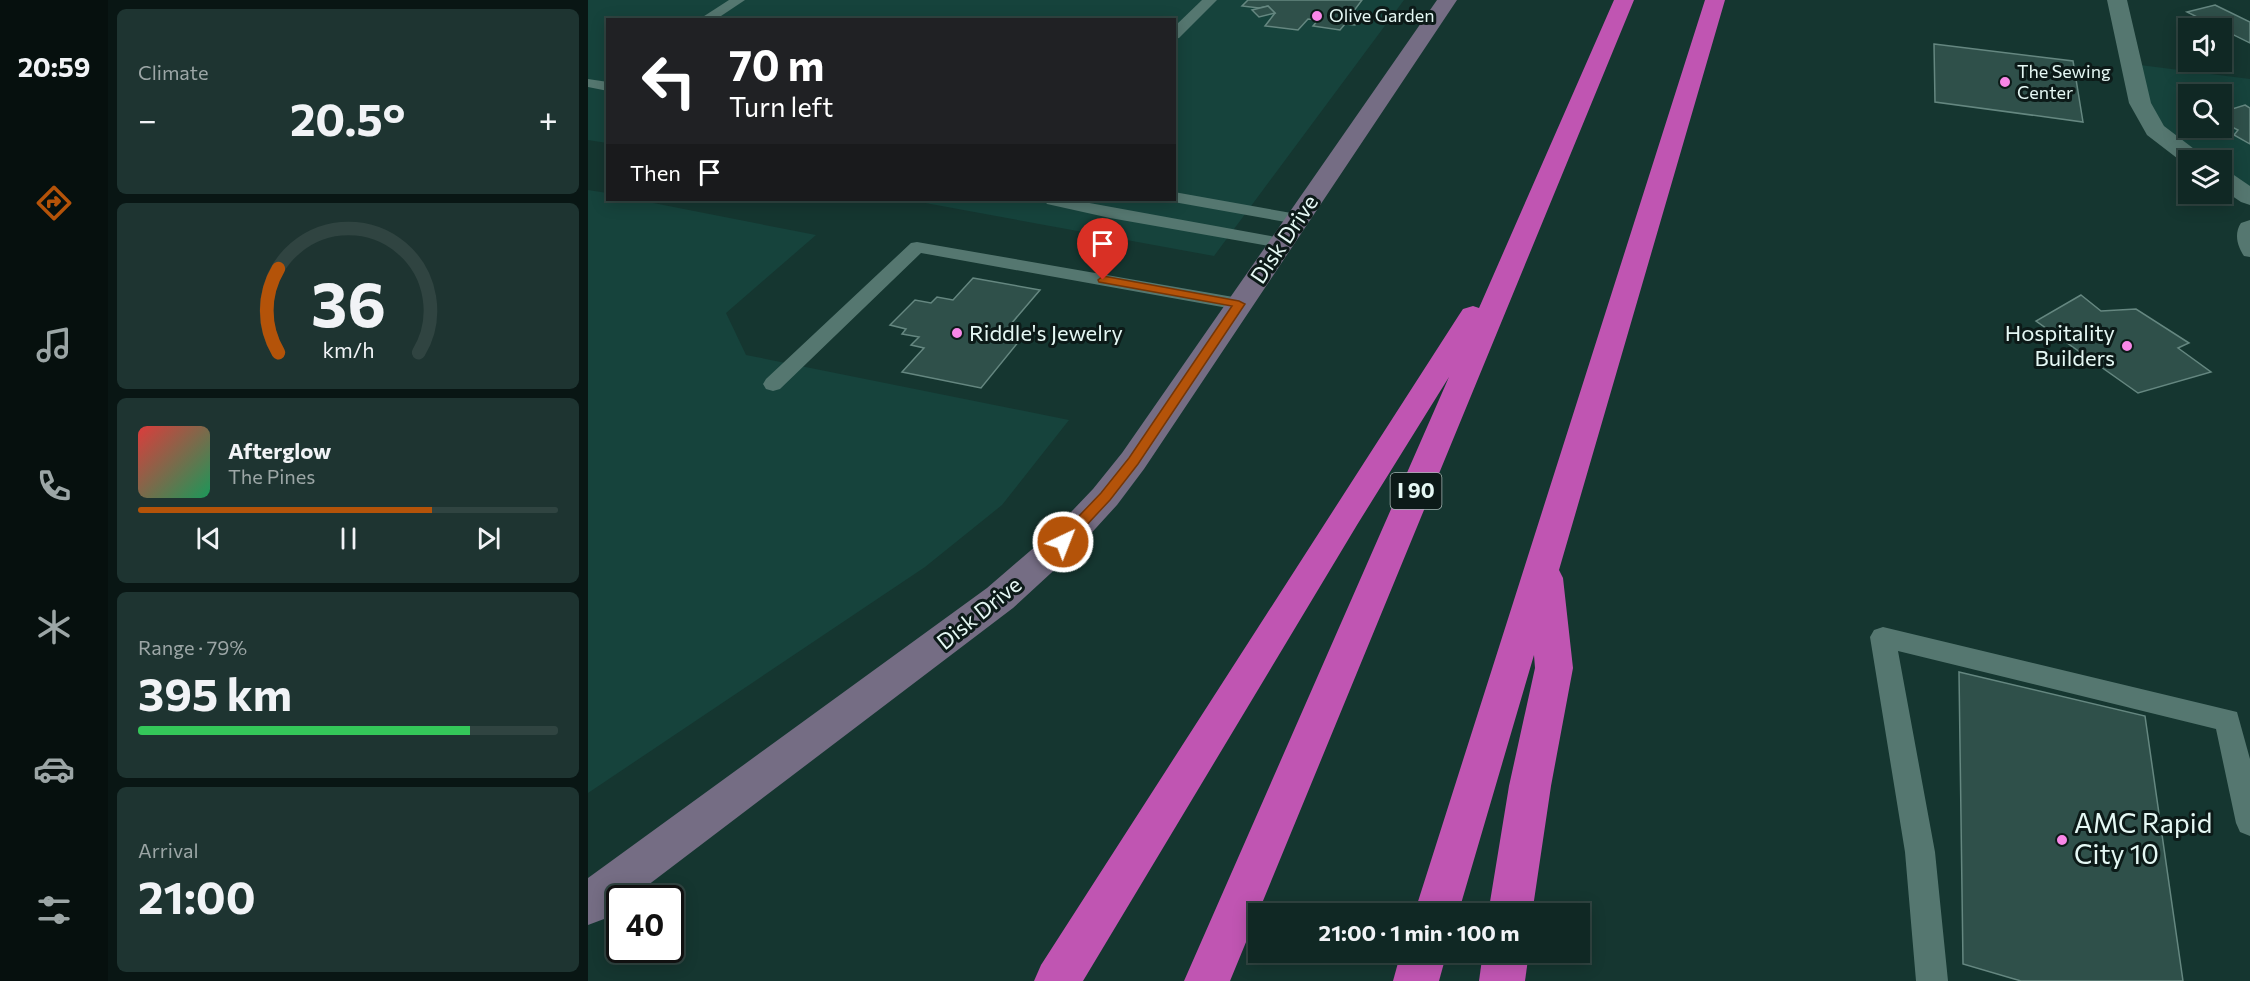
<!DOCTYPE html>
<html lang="en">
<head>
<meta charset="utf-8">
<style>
  :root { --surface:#102824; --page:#1e3431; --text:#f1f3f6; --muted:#9ca6a6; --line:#304441; --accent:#b45309 }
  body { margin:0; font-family:Commissioner,sans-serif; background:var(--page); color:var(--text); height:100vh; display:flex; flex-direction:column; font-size:22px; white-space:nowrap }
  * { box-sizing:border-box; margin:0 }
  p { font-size:20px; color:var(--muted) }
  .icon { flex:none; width:33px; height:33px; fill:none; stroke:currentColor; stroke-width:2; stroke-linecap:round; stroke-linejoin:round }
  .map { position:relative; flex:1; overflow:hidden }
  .side { display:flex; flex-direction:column; gap:9px; padding:9px; background:#091614; width:480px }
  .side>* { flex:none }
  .banner { position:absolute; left:18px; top:18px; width:570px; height:183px; border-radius:0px; box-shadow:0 3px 15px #0003,0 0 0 2px var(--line); background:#202124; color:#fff; overflow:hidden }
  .tools { position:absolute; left:1590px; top:18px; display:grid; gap:12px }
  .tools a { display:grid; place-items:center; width:54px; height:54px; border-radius:0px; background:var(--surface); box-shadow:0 3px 15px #0003,0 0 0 2px var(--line); font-size:30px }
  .speed { position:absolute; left:18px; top:885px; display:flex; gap:12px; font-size:30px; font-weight:700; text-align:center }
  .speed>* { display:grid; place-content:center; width:78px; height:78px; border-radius:50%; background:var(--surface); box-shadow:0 3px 15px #0003,0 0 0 2px var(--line); line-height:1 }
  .speed .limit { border:3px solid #111; border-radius:9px; background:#fff; color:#111 }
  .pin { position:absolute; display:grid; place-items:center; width:51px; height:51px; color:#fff; margin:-62px -26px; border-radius:50% 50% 50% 0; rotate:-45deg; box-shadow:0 0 6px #0007 }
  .pin .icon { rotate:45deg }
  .me { position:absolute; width:66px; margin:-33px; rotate:43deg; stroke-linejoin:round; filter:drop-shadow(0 0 4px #0008) }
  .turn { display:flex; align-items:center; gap:21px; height:126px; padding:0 24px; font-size:27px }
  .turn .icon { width:78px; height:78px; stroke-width:2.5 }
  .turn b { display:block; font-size:42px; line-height:51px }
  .then { display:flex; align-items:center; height:57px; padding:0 24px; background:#0003; gap:12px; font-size:22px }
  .big { font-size:45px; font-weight:700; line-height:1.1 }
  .side .tile { flex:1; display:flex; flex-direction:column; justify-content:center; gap:9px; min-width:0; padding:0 21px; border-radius:9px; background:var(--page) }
  .side .dial { align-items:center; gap:0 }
  .dial svg { height:156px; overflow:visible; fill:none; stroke:var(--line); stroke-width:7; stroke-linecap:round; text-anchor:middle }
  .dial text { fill:var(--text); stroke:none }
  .song { display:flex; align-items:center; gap:18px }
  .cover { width:72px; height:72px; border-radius:9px; background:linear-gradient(135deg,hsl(0 70% 55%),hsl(150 70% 35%)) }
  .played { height:6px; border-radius:3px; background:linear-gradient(90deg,var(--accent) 70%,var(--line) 70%) }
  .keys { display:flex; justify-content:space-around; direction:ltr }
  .heat { display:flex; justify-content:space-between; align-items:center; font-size:33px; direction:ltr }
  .charge { height:9px; border-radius:4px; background:linear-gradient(90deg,#34c759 79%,var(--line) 0) }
  .trip { position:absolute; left:660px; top:903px; width:342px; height:60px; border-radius:0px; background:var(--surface); box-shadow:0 3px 15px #0003,0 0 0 2px var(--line); font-weight:700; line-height:60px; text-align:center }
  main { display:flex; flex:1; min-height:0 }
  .dock { display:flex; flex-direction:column; width:108px; justify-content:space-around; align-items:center; background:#06100e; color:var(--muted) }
  .dock .icon { width:42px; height:42px }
  .dock .on { color:var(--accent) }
  .dock b { font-size:27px; color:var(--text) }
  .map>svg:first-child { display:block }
  .built { fill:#16433c; fill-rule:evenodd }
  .building { fill:#2f504a; stroke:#658780; stroke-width:1.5 }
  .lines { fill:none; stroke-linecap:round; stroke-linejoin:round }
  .lane { fill:#557770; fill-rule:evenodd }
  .street { fill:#557770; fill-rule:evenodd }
  .secondary { fill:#756d84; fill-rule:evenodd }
  .highway { fill:#c055b2; fill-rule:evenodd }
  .route { fill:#b45309; stroke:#753606; stroke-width:1.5 }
  .poi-dot { fill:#f987e8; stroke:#0c1a18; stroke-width:2 }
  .labels { text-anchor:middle; stroke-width:6; stroke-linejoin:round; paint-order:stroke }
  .far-poi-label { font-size:18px; fill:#e5f8f4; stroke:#0c1a18; text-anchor:start }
  .shield { fill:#0c1a18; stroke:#a4b5b2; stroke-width:1.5 }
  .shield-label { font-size:21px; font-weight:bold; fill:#e5f8f4 }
  .street-label { font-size:22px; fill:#e5f8f4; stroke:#0c1a18 }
  .poi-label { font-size:22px; fill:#e5f8f4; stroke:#0c1a18; text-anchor:start }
  .near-poi-label { font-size:27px; fill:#e5f8f4; stroke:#0c1a18; text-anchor:start }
</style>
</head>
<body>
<main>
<nav class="dock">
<b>20:59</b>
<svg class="icon on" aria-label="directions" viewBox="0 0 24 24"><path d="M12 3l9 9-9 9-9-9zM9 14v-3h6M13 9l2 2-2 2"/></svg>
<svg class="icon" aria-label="music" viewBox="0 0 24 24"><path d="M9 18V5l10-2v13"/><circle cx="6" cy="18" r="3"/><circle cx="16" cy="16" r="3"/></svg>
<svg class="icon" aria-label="phone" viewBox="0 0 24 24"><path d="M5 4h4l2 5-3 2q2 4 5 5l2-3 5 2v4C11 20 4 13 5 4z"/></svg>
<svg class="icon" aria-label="climate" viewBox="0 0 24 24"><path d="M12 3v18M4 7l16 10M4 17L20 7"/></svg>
<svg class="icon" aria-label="car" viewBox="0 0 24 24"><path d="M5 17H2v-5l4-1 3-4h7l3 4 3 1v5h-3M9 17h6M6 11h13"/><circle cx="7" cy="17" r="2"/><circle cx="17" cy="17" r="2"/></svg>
<svg class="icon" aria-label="filters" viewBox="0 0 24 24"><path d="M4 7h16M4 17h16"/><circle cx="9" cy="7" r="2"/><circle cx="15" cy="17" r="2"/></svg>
</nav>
<section class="side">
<div class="tile"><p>Climate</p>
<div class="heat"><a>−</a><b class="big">20.5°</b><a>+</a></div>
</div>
<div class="tile dial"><svg viewBox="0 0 100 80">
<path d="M14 69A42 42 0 1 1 86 69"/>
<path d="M14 69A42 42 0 0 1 14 26" stroke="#b45309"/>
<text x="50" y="56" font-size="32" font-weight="700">36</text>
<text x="50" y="72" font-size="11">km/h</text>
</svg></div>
<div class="tile">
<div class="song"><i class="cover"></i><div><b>Afterglow</b><p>The Pines</p></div></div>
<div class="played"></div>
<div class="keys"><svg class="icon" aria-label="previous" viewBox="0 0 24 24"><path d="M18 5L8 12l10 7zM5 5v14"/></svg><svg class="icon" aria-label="pause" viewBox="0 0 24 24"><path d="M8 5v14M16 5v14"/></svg><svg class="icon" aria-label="next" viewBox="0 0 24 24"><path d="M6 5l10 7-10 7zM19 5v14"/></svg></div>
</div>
<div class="tile"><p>Range · 79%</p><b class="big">395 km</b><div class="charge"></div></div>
<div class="tile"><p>Arrival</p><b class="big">21:00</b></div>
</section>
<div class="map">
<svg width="1662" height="981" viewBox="0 0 1662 981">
  <rect width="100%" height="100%" fill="#153630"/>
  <g class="built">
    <path d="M0,0h816l-190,256 -305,-56h265v-180h-566l-1,123 -19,-3z"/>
    <path d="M1544,64l118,15v118l-28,-19v-18h-28l-39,-30zM1600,94h34v34h-34z"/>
    <path d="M0,190l19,3 1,7h30l178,35 -90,78 20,42 323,65 -67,85 -77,62 -337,226z"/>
  </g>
  <g class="building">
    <path d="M660,0h114l-9,12 11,1 -9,12 -10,-1 -5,6 -27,-4 5,-6 -10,-1 -10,11 -33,-4 10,-13 -7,-7 -9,2 -17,-2z"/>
    <path d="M1627,5l35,17v21l-63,-31z"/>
    <path d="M680,6l7,7 -16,4 -7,-7z"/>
    <path d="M1346,44l139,17 10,61 -148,-20z"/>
    <path d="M1657,105l5,3v36l-16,-9 4,-5 -16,-8v-10z"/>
    <path d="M385,278l67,12 -35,41 19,4 -43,53 -79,-16 22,-24 -13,-3 8,-8 -17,-3 4,-5 -16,-4 25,-25 16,3 6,-6 16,3z"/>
    <path d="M1493,295l20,16 35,-2 53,34 -11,5 33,24 -73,21 -102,-72z"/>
    <path d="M1371,672l186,44 38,265h-162l-58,-17z"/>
  </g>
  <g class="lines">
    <g class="lane">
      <path d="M141,0h16l-30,20h-17z"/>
      <path d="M614,0h15l-38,38 -5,1v-12z"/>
      <path d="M0,79l20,3v9l-20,-4z"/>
      <path d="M586,192l123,22 6,1 3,4 -3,4 -6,1 -129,-23 6,-1z"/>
      <path d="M456,200h29l208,38 6,1 3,4 -3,4 -6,1 -171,-30 -63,-14z"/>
      <path d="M1662,220v37l-6,-1c-7,-10 -10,-23 -3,-33z"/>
      <path d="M329,242l322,56 7,2 3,4 -3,4 -7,2 -318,-57 -141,136 -7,2 -7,-2 -3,-5 3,-5 145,-136z"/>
      <path d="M1295,627l354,85 13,47v77l-10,-4 -4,-9 -20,-94 -318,-78 37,201 13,129h-32l-11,-129 -35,-215 4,-7z"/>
    </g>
    <g class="street">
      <path d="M1519,0h20l24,103 13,23 38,29 4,5h-18v6l-2,-1 -39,-30 -18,-32z"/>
      <path d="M1634,171l9,2 19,13v19l-9,-3 -19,-13z"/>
    </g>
    <path class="secondary" d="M849,0h20l-313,469 -27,36 -42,46 -62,57 -382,290h-11v9l-16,12 -16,6v-47l399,-290 64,-55 42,-44 29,-36z"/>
    <g class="highway">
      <path d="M1026,0h20l-404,981h-46l265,-604 -92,148 -274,456h-49l7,-16 418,-650 4,-6 10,-3 6,2z"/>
      <path d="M1117,0h20l-166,570 4,8 10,90 -22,118 -19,128h-44l21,-128 26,-118 -1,-13 -76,259h-44z"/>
      <path d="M813,952h46l-8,29h-46z"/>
      <path d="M895,952h46l-4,29h-46z"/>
    </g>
  </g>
  <path class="route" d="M515,276l136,25 6,3 -107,160 -28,36 -42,45 -5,2 -7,-5 2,-4 43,-45 28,-35 103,-152 -133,-24 -1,-2z"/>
  <g class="poi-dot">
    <circle cx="729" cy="16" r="6"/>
    <circle cx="1417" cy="82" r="6"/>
    <circle cx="369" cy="333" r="6"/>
    <circle cx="1539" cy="346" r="6"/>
    <circle cx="1474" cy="840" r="6"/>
  </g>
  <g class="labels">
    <g class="far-poi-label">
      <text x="741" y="22">Olive Garden</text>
      <text x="1429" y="78">The Sewing<tspan x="1429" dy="21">Center</tspan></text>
    </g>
    <rect class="shield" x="802.5" y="473" width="51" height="36" rx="4.5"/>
    <g class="shield-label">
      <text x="828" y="498">I 90</text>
    </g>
    <g class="street-label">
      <text transform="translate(696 239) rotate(-56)" y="8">Disk Drive</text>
      <text transform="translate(391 613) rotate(-39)" y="8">Disk Drive</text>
    </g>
    <g class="poi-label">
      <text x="381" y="341">Riddle's Jewelry</text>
      <text x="1527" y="341" text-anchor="end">Hospitality<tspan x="1527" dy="25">Builders</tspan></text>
    </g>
    <g class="near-poi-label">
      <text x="1486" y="833">AMC Rapid<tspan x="1486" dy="31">City 10</tspan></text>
    </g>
  </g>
</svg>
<div class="tools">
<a><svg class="icon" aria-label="sound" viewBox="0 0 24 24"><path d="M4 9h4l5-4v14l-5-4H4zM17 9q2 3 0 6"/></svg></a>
<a><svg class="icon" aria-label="search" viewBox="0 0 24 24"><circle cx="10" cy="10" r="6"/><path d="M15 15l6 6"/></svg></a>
<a><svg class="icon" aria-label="layers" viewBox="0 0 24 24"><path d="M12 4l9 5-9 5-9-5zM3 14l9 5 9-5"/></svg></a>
</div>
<div class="speed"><div class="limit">40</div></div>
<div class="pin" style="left:515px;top:280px;background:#d93025"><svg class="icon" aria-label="arrive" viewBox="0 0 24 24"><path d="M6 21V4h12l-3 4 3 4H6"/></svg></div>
<svg class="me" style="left:475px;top:542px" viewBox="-20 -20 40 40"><circle r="17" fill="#b45309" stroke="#fff" stroke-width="3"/><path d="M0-11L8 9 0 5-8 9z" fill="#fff"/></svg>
<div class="trip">21:00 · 1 min · 100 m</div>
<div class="banner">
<div class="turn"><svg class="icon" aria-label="left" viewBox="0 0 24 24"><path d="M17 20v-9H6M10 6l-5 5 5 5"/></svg><div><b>70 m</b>Turn left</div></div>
<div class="then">Then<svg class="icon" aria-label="arrive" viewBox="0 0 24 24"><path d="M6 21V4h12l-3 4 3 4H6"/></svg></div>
</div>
</div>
</main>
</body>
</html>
